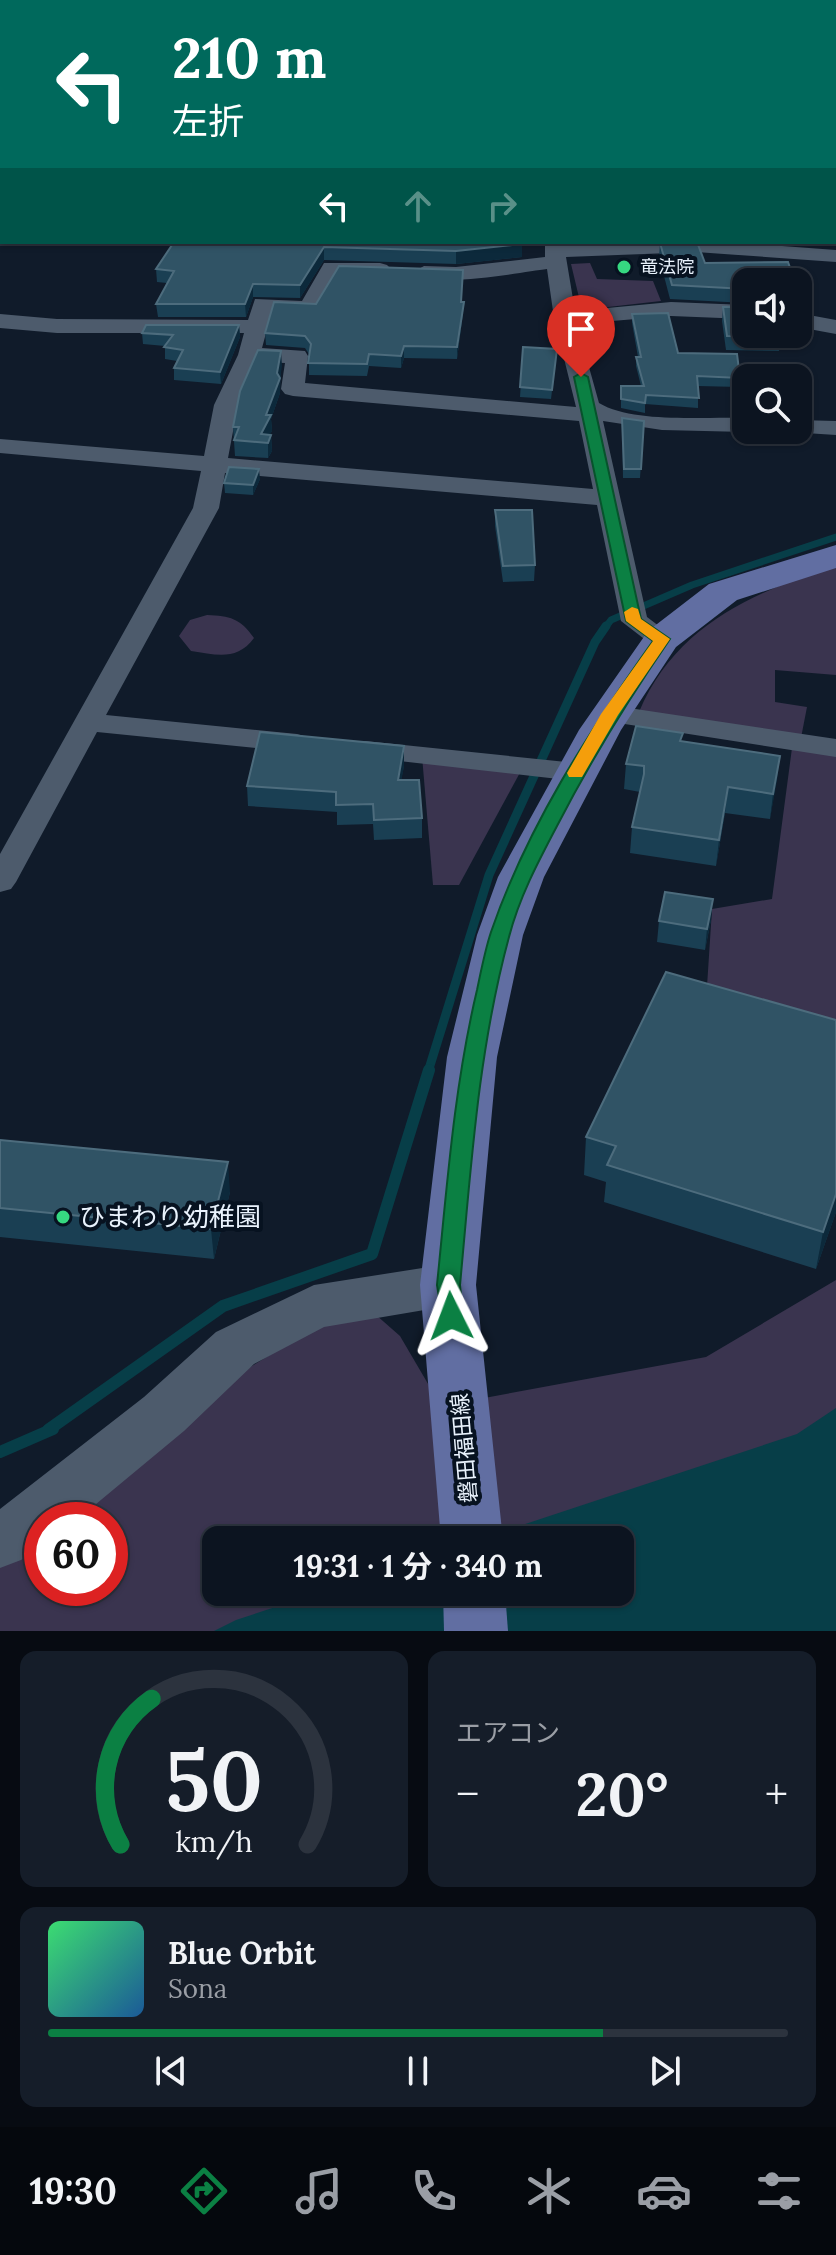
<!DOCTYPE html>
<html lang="ja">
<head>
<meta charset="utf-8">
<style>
  :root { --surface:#0c1420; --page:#151d29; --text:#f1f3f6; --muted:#9a9ea5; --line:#2c333e; --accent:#0b8043 }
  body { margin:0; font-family:Lora,"Noto Sans JP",serif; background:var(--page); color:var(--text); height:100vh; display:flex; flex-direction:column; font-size:30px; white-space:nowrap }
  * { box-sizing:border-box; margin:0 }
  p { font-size:26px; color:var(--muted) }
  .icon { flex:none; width:44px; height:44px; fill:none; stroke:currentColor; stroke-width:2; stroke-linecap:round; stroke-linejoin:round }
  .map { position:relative; height:1631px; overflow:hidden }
  .side { display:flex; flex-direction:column; gap:20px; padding:20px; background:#070b12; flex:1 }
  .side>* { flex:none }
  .banner { position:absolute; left:0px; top:0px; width:836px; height:244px; box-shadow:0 2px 6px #0004,0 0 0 2px var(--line); background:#00695c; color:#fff; overflow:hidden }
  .controls { position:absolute; left:732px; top:268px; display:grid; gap:16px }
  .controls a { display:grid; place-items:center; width:80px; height:80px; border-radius:16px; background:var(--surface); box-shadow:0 2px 6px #0004,0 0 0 2px var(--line); font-size:40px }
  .speed { position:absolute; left:24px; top:1502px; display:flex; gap:16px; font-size:40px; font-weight:700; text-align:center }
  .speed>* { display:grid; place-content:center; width:104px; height:104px; border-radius:50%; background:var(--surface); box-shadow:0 2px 6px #0004,0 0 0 2px var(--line); line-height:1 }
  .speed .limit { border:12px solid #d22; background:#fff; color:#111 }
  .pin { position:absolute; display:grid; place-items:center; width:68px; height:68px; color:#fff; margin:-82px -34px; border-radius:50% 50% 50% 0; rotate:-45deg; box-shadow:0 0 8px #0007 }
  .pin .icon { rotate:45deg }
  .me { position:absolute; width:88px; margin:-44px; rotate:357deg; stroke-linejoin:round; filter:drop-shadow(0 0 6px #0008) }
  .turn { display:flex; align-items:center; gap:28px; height:168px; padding:0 40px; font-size:36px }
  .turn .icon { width:104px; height:104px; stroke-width:2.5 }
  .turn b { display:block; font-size:56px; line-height:68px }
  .lanes { display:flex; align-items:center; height:76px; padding:0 40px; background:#0003; justify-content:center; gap:40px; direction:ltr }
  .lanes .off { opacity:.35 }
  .big { font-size:60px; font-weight:700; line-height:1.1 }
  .side .card { flex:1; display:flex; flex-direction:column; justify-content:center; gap:12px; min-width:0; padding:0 28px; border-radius:16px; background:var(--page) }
  .side .dial { align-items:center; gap:0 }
  .dial svg { height:208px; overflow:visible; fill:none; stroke:var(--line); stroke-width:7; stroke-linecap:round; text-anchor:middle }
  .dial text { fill:var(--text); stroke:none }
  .song { display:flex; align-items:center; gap:24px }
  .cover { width:96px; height:96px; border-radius:12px; background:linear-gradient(135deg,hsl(140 70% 55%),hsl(210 70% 35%)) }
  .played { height:8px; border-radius:4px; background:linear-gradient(90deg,var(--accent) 75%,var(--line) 75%) }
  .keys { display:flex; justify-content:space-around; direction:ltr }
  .heat { display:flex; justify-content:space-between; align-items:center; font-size:44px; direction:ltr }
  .side .tiles { flex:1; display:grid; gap:20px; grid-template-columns:1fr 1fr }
  .card:last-child { grid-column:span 2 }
  .trip { position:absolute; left:202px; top:1526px; width:432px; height:80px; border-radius:16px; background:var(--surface); box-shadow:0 2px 6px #0004,0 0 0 2px var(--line); font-weight:700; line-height:80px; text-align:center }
  .dock { display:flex; height:128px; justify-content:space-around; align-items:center; background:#05080d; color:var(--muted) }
  .dock .icon { width:56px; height:56px }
  .dock .on { color:var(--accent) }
  .dock b { font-size:36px; color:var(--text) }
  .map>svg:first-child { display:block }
  .green { fill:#3a344f; fill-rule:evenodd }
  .water { fill:#073e48 }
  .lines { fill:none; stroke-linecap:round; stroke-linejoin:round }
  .stream-far3 { stroke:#073e48; stroke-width:6 }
  .stream-far2 { stroke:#073e48; stroke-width:7 }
  .stream-far1 { stroke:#073e48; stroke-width:9 }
  .stream { stroke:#073e48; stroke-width:12 }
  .street { fill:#4d5b6c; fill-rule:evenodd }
  .secondary { fill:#4d5b6c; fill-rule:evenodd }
  .primary { fill:#616ea2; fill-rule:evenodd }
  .wall { fill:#1a3f53 }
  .shaded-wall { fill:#0c293b }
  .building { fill:#305365; stroke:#4d6c7d; stroke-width:2 }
  .route { fill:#0b8043; stroke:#07532c; stroke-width:2 }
  .slow { fill:#f59e0b }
  .poi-dot { fill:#36d881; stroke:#071220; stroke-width:3 }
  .labels { text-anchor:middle; stroke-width:8; stroke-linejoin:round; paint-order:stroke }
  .far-poi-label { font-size:18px; fill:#e9f2fc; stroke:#071220; text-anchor:start }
  .street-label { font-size:22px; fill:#e9f2fc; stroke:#071220 }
  .near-poi-label { font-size:26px; fill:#e9f2fc; stroke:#071220; text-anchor:start }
</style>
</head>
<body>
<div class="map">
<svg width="836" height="1631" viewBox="0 0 836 1631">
  <rect width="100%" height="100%" fill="#101b2a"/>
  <g class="green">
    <path d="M590,263l7,16 56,2 8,20 -79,9 -11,-46z"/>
    <path d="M836,565v110l-61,-5v32l32,5 -7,36 -161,-31c36,-86 113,-119 197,-147z"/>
    <path d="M207,615c23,1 33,3 47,23 -17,23 -37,17 -63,13l-12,-15 11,-16z"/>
    <path d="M792,748l44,2v284l-130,-32 6,-93 60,-10z"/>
    <path d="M422,756l101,11 -64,118h-26z"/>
    <path d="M836,1280v351h-836v-110l359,-221 41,36 41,70 265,-49zM42,1520h68v68h-68zM216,1540h404v52h-404z"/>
  </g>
  <path class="water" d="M836,1408v223h-622l22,-11 85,-28h299v-52h-143l320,-106z"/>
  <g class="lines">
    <path class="stream-far3" d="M781,0l5,2"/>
    <path class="stream-far2" d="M605,628l6,-8 81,-35 144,-48"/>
    <path class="stream-far1" d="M428,1072l61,-197 106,-233 11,-16"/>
    <path class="stream" d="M0,1452l53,-23 -5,1 175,-124 149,-52 57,-184"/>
    <g class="street">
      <path d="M153,0h42l1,2h-42z"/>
      <path d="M796,0h20l1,2h-20z"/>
      <rect x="834" y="8" width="2" height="11"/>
      <rect x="834" y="35" width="2" height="10"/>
      <path d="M2,134v14l-2,1v-14z"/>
      <path d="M836,146v27l-2,1v-27z"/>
      <path d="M545,242l19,2 164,-2 108,8v12l-140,-10 -130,5 9,54 96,-9 75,3v14l-75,-3 -94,8 22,79c35,21 106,13 147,15v12h8l-8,2 -84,-2 -59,-9 44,196 29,22 -4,6h-20l-31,-24 -24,-116 -372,-32 -6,35 -113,207 191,19 10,3 4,6 -4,6 -10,3 -200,-20 -81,150 -5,7 -11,3v-38l193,-346 8,-37 -201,-18v-14l204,17 10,-51 24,-50 6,-22h-187l-57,-5v-14l57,5 191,1 7,-21 47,2 22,-38h56l7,2 4,4 -4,4 -49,1 -21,39 -45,-2 -10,37 43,3 3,5 -3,27 271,24 -22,-89 -7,-49c-25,3 -118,21 -134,3l11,-6 32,1 89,-10zM257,362l28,1 -4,26 4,5 8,2 286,25 14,68 -365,-31 10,-53z"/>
      <path d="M798,313l38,7v14l-38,-7z"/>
      <path d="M798,420l38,1v14l-46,-3 -2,-2h10z"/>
      <path d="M609,705l227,34v18l-237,-37 -4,-6 4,-6z"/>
      <path d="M365,741l211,22 10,2 5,7 -5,7 -10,2 -221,-25 -4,-6 4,-6z"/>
    </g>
    <g class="secondary">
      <path d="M0,111l2,1v16l-2,-1z"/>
      <rect x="834" y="137" width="2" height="16"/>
      <path d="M448,1264l19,6 7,15 -7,15 -19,6 -124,21 -70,37 -70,67 -100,83 -8,6h-34v25l-21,15 -21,8v-59l144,-112 72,-65 98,-47z"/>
    </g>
    <g class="primary">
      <path d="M836,545v23l-99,32 -61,47 -55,83 -77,147 -21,58 -26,122 -21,228 27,255h-62l-21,-255 27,-228 30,-122 21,-58 81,-147 69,-99 61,-47z"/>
      <path d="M443,1592h62l3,39h-64z"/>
    </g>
  </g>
  <g class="wall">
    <path d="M521,242l1,15 -66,7 -132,-4 -24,38 -47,-1 -7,20h-88l-2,-13 11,-21 -10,-1 -1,-13 93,-24z"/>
    <path d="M660,243l86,39v21l-76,-4 -11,-42z"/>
    <path d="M461,302l2,11 -6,46 -53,-1 -3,10 -32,-2 -2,10 -58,-1v-21l-4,-6 -39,-3 -1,-12 51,-29z"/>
    <path d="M723,307l58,30 -2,14 -53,-1 -4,-29z"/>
    <path d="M632,314l46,39 62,25 -1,9 -41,-1v22l-53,-4v9l-24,-5v-22h20l-5,-20v-9h2l-6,-34z"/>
    <path d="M239,325l1,12 -19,47 -47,-4v-12l3,-7 -12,-2v-13l-22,-2 -1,-11z"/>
    <path d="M523,347l34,2 -6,50 -31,-2z"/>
    <path d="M281,351l-1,42 -9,26 1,12 -3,4h2l1,16 -4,7 -33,-2 -2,-29z"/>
    <path d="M622,418l22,3 -4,57h-17z"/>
    <path d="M260,479l-7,16 -28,-2 -1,-10z"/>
    <path d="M495,510l40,55 -1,16 -31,1 -8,-56z"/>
    <path d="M682,742l98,14 -10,63 -45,-6 -9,53 -86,-13 2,-26 8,-35 -16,-3 2,-25z"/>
    <path d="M404,766l-3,14 21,38v20l-48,2 -1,-16 -36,1v-13l-89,-6 -1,-20z"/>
    <path d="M711,920l-6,30 -48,-8 2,-21z"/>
    <path d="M586,1137l250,75 -20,57 -212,-67 2,-20 -22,-7z"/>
    <path d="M0,1140l230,52 -16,67 -214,-22z"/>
  </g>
  <g class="shaded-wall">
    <path d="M522,244v13l-66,7v-13z"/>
    <path d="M324,247v13l-24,38v-13z"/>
    <path d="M253,284v13l-7,20 -1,-13z"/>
    <path d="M464,302l-1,11 -6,46v-12z"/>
    <path d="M239,325l1,12 -19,47 -1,-12z"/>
    <path d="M404,346v12l-3,10v-12z"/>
    <path d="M281,351l1,15 -2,13v14l-9,26 1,12 -6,12 -5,-9 16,-61z"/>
    <path d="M271,435l1,16 -4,7v-15z"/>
    <path d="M259,469l1,10 -7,16v-10z"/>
    <path d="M404,746v20l-6,34v-20z"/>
    <path d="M780,756l-3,25 -7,38 3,-25z"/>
    <path d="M728,787l-3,26 -9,53 3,-26z"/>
    <path d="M713,899l-2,21 -6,30 2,-21z"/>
    <path d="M228,1162l2,30 -16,67 -3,-30z"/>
    <path d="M836,1194v18l-20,57 7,-37z"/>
  </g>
  <g class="building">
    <path d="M379,0h174l-1,2h-173z"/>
    <path d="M174,242h44l31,3 2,-3h270l1,2 -66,7 -132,-4 -24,38 -47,-1 -8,20h-89l18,-33 -18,-2z"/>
    <path d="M697,242l8,21 83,-1 7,20h-49v7l-74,-4 -12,-42z"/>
    <path d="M339,266l124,4 -2,32h3l-7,45 -53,-1 -3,10 -32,-2 -2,10 -59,-1 3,-19 -6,-8 -40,-3 9,-31 42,2z"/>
    <path d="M723,307h23v27h34l1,3 -54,-1z"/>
    <path d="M668,313l10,40 59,1 3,24 -43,-2 2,22 -53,-3 -1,8 -24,-4v-13h23l-8,-29h5l-9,-43z"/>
    <path d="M146,325h93l-19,47 -46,-4 9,-18 -19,-3 9,-12 -31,-2z"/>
    <path d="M523,347l34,2 -5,41 -32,-3z"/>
    <path d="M258,350l23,1 -4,22 3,5 -14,37h5l-10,19 10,1 -3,8 -34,-3 5,-13h-6l7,-36z"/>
    <path d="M622,418l22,3 -3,48h-17z"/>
    <path d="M229,467l30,2 -6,16 -29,-2z"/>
    <path d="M495,510h37l3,55 -32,1z"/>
    <path d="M636,726l47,7 -3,8 100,15 -7,38 -45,-7 -9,53 -87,-13 12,-53v-8l-18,-2z"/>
    <path d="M260,732l144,14 -6,34h21l3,38 -48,2 -1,-16 -37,1v-13l-89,-6z"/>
    <path d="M665,892l48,7 -6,30 -48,-8z"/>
    <path d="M666,972l170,48v174l-13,38 -216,-67 9,-19 -30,-9z"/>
    <path d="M0,1140l228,22 -17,67 -211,-21z"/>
  </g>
  <path class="route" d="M581,373l7,4 53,242 29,20c-42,61 -79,121 -113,187 -19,36 -38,72 -48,111 -31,114 -38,231 -49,348l3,31 -3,7 -9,2 -8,-2 -6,-38c10,-99 17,-198 40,-295 4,-19 8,-40 14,-58 36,-105 98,-201 162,-291l-27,-20 -52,-244z"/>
  <path class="slow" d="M632,607l6,2 3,10 29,20 -52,76 -36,62h-13l-2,-4 34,-59 52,-73 -27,-20 -2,-9z"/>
  <g class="poi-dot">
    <circle cx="624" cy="267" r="8"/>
    <circle cx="63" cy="1217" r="8"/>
  </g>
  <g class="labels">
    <g class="far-poi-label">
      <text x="640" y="273">竜法院</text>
    </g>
    <g class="street-label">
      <text transform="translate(464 1448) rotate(-95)" y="8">磐田福田線</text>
    </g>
    <g class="near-poi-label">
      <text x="79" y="1226">ひまわり幼稚園</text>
    </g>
  </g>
</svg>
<div class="controls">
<a><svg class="icon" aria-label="sound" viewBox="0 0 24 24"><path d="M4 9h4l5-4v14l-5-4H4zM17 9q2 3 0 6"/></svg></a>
<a><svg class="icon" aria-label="search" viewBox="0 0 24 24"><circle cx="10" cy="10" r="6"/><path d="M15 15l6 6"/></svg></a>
</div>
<div class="speed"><div class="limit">60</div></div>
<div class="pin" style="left:581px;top:377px;background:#d93025"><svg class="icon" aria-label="arrive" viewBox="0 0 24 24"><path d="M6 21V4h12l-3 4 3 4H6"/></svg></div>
<svg class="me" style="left:451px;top:1316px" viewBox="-20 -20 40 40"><path d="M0-17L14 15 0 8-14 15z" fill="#0b8043" stroke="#fff" stroke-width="4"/></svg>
<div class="trip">19:31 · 1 分 · 340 m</div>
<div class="banner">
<div class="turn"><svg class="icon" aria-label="left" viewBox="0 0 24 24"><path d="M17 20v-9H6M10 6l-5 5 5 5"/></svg><div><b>210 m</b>左折</div></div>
<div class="lanes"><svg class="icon" aria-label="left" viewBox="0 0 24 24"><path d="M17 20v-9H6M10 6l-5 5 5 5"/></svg><svg class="icon off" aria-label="ahead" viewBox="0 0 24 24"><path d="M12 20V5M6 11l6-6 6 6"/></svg><svg class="icon off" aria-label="right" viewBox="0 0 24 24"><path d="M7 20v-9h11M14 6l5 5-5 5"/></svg></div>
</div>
</div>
<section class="side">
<div class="tiles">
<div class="card dial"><svg viewBox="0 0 100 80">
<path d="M14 69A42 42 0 1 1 86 69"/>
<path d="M14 69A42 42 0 0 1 26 13" stroke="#0b8043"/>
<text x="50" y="56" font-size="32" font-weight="700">50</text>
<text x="50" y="72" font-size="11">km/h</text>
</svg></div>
<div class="card"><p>エアコン</p>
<div class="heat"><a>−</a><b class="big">20°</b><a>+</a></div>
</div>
<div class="card">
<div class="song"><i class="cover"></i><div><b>Blue Orbit</b><p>Sona</p></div></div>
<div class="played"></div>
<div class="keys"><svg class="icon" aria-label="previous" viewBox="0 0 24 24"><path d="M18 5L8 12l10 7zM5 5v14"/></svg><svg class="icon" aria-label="pause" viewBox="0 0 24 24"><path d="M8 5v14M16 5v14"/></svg><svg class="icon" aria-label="next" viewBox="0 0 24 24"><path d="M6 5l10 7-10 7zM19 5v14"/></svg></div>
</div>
</div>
</section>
<nav class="dock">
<b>19:30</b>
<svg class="icon on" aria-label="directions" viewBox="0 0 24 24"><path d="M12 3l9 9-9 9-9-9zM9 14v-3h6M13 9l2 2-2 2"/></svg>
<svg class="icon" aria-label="music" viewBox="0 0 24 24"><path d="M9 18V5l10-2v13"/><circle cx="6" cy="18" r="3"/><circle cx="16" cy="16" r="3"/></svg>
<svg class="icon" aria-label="phone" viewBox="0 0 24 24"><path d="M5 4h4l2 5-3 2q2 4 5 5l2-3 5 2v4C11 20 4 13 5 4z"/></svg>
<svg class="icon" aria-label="climate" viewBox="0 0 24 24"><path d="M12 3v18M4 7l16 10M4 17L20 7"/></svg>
<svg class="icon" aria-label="car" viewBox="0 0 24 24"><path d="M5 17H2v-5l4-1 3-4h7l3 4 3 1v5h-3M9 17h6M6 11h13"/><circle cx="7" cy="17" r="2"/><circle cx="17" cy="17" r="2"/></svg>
<svg class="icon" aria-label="filters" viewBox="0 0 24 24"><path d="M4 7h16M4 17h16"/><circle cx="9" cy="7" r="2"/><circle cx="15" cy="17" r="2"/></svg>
</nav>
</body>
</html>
